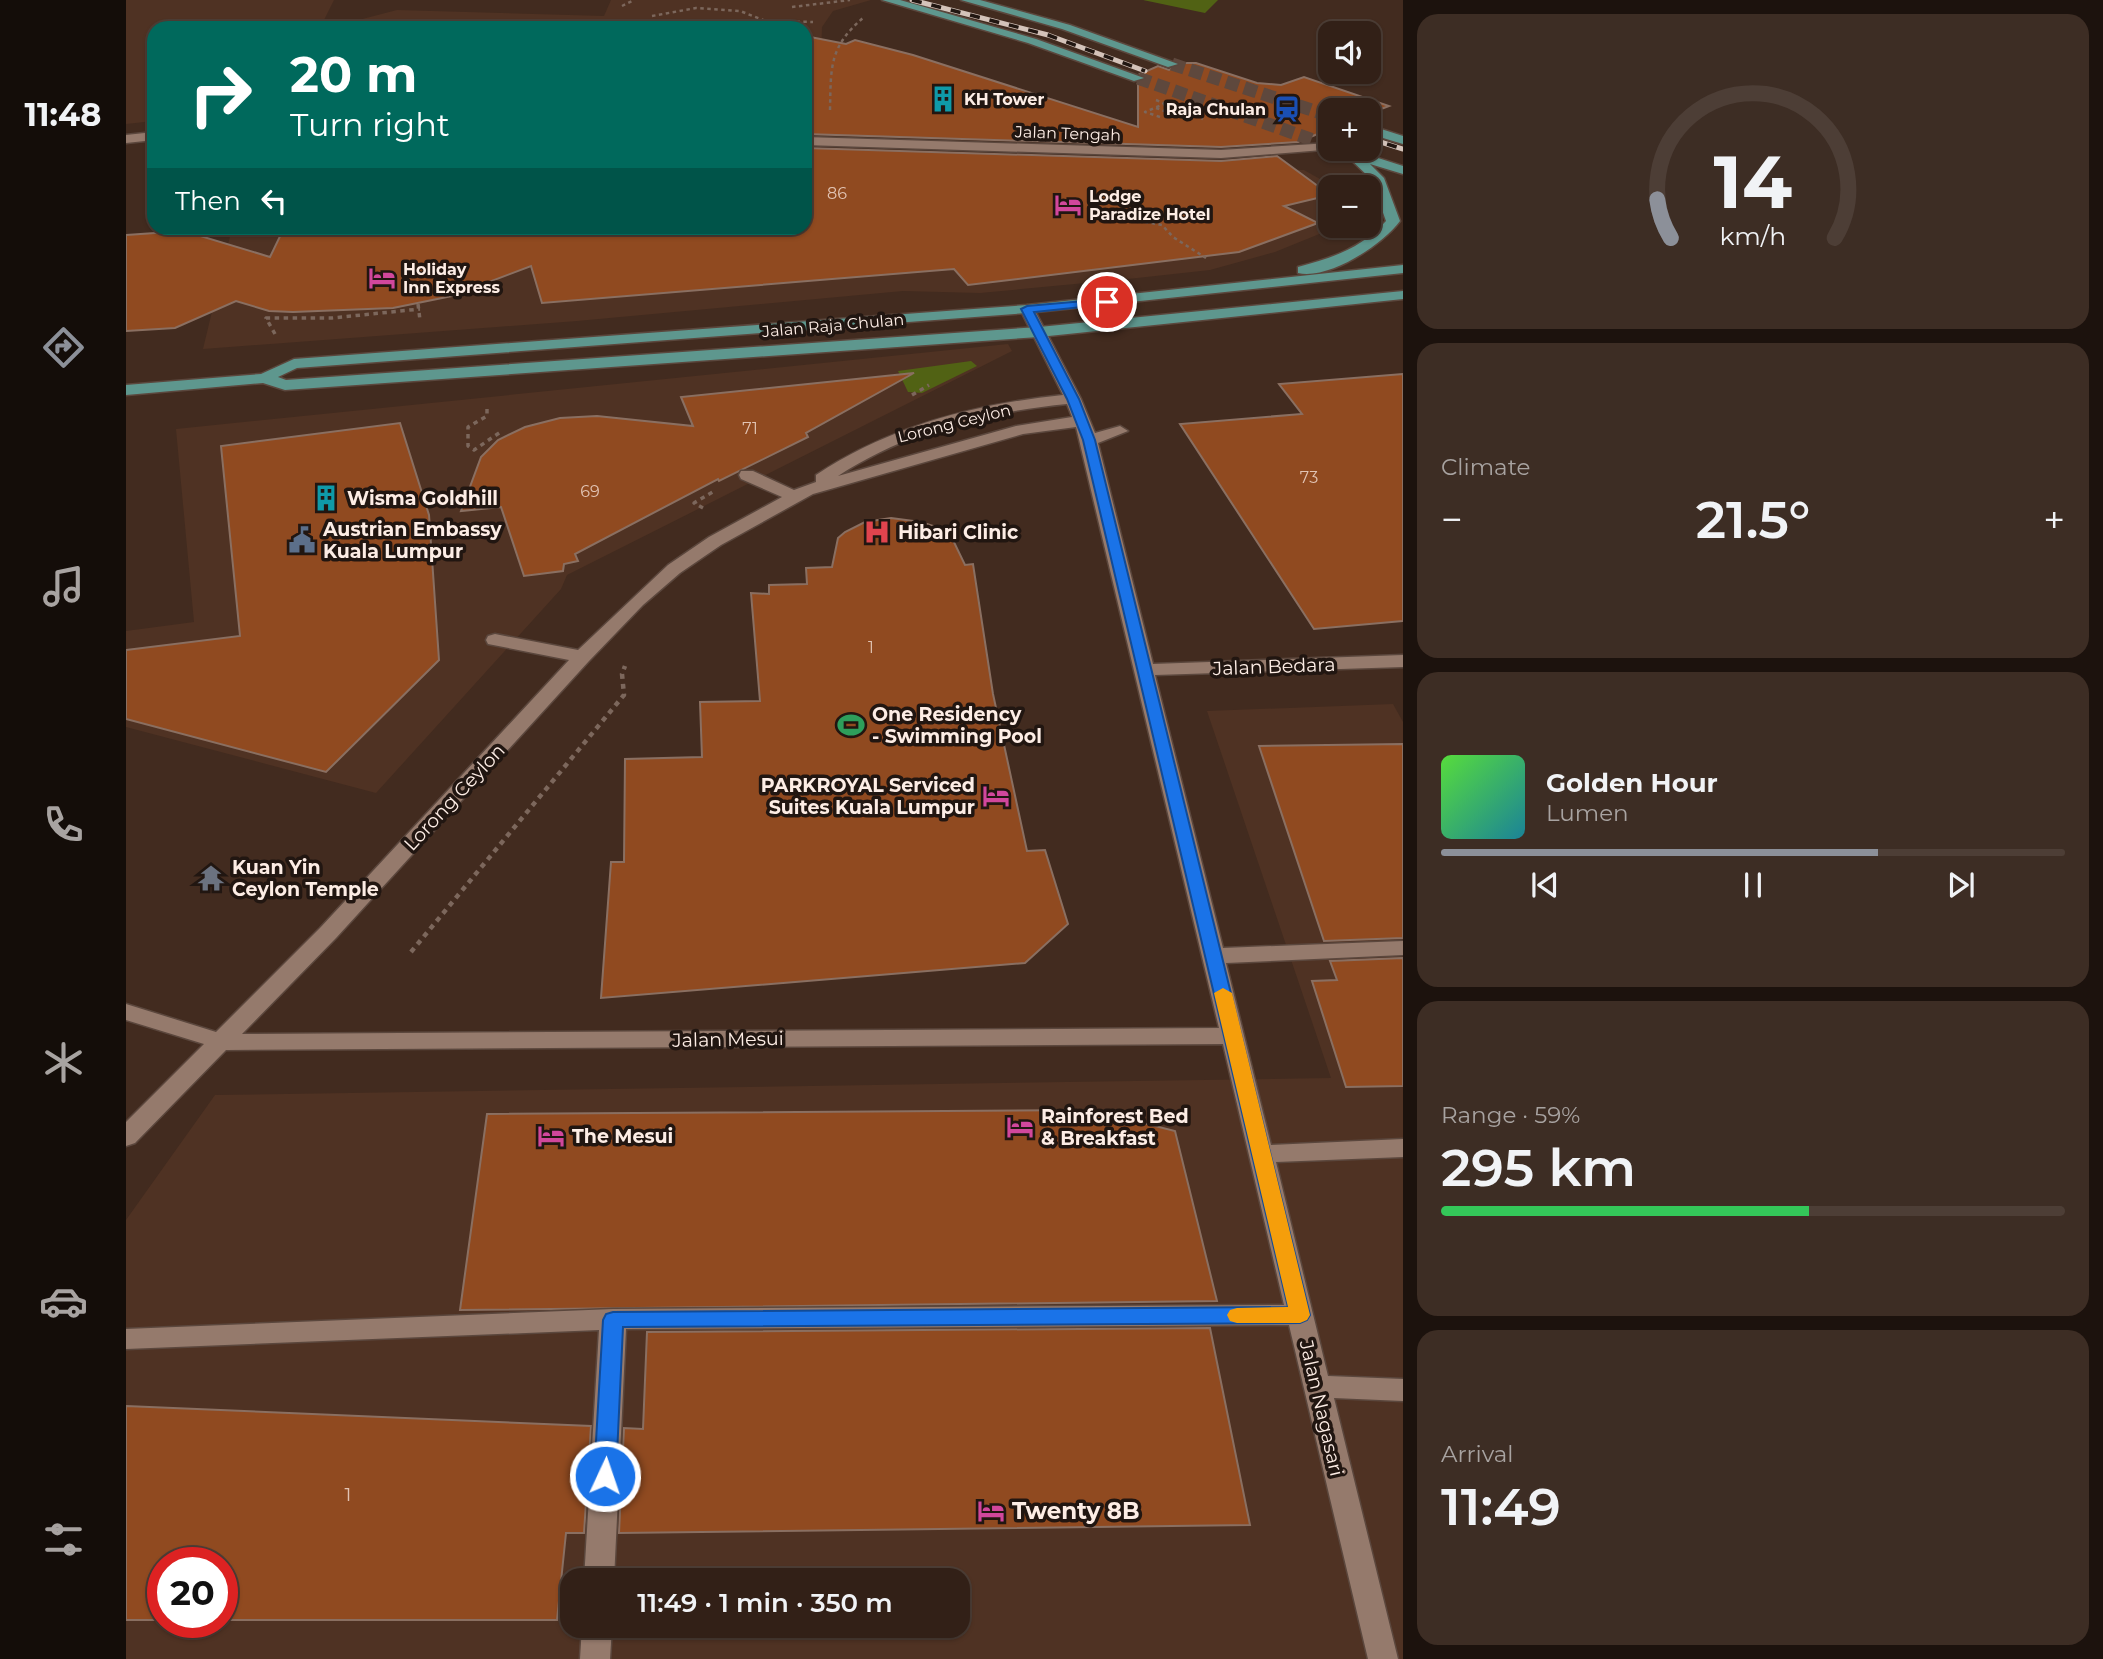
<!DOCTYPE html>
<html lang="en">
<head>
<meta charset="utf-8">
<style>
  :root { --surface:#322017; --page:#3d2d24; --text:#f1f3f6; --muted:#a8a3a1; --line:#4d3e36; --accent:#8c9099 }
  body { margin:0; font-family:Montserrat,sans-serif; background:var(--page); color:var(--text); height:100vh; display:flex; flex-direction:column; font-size:26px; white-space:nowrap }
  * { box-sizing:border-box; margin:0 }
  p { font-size:23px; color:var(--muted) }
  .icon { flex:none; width:38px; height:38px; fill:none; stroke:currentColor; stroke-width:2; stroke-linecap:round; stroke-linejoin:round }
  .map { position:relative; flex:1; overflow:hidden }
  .drawer { display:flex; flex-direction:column; gap:14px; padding:14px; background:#1c120d; width:700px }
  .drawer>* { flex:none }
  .guide { position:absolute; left:21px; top:21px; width:665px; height:214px; border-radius:21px; box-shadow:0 2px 5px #0004,0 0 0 2px var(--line); background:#00695c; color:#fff; overflow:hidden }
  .fabs { position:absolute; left:1192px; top:21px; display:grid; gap:14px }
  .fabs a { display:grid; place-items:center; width:63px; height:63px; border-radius:14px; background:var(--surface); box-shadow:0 2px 5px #0004,0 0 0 2px var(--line); font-size:35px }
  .speed { position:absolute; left:21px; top:1547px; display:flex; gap:14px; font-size:35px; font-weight:700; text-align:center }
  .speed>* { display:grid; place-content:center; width:91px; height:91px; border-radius:50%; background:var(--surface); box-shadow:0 2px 5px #0004,0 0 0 2px var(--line); line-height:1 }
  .speed .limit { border:10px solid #d22; background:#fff; color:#111 }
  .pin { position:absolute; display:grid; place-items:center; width:60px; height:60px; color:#fff; margin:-30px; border:4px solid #fff; border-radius:50%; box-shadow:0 2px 7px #0007 }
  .me { position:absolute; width:77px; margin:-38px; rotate:3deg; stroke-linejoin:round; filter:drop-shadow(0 0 5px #0008) }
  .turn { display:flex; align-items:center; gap:24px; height:147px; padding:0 28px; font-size:32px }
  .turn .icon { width:91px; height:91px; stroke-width:2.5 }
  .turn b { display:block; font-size:49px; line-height:60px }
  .then { display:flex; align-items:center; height:66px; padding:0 28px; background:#0003; gap:14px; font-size:26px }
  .big { font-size:52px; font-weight:600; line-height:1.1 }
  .drawer .card { flex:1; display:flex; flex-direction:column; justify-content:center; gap:10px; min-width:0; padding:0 24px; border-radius:21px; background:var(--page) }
  .drawer .dial { align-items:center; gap:0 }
  .dial svg { height:182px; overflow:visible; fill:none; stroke:var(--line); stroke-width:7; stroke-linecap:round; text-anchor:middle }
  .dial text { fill:var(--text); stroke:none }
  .song { display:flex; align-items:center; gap:21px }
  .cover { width:84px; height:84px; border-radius:10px; background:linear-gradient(135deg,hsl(110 70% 55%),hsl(190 70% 35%)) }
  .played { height:7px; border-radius:4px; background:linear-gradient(90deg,var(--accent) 70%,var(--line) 70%) }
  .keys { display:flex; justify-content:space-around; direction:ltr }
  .heat { display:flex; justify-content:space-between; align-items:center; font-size:38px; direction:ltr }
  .charge { height:10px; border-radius:5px; background:linear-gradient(90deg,#34c759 59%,var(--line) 0) }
  .trip { position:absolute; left:434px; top:1568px; width:410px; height:70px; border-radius:21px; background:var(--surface); box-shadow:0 2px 5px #0004,0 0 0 2px var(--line); font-weight:600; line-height:70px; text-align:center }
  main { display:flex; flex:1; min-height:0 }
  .tabs { display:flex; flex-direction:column; width:126px; justify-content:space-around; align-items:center; background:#140d09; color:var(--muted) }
  .tabs .icon { width:49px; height:49px }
  .tabs .selected { color:var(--accent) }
  .tabs b { font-size:32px; color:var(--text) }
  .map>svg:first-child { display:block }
  .built { fill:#4f3223; fill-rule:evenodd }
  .green { fill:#516214 }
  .building { fill:#904a20; stroke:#8a6f61; stroke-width:2 }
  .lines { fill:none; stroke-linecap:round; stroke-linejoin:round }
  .major-tunnel { stroke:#5e483d; stroke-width:13; stroke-dasharray:13 6; stroke-linecap:butt }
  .minor-casing { stroke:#5b473d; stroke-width:3 }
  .major-casing { stroke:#5b473d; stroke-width:3 }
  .path-far2 { stroke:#7c675c; stroke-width:2.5; stroke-dasharray:3.5 3.5; stroke-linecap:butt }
  .path-far1 { stroke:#7c675c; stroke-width:3.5; stroke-dasharray:4.5 4.5; stroke-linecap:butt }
  .path { stroke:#7c675c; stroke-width:4.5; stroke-dasharray:5 5; stroke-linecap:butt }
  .minor { fill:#957a6c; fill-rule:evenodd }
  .major { fill:#5e978e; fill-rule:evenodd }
  .rail-casing { stroke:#d4c3ba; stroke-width:5 }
  .rail { stroke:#211611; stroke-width:3.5; stroke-dasharray:10; stroke-linecap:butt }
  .route { fill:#1a73e8; stroke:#114b97; stroke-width:2 }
  .slow { fill:#f59e0b }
  .labels { text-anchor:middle; stroke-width:7; stroke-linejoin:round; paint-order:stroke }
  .far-poi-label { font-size:16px; font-weight:bold; fill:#fdede5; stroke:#211611; text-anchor:start }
  .far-street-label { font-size:16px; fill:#fdede5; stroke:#211611 }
  .number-label { font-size:16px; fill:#e2c4b4 }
  .poi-label { font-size:19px; font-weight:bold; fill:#fdede5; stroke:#211611; text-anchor:start }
  .street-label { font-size:19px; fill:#fdede5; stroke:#211611 }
  .near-number-label { font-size:19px; fill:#e2c4b4 }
  .near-poi-label { font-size:23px; font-weight:bold; fill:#fdede5; stroke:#211611; text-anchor:start }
</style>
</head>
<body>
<main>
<nav class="tabs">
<b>11:48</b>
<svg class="icon selected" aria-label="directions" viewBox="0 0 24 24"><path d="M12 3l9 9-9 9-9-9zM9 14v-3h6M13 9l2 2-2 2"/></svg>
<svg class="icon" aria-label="music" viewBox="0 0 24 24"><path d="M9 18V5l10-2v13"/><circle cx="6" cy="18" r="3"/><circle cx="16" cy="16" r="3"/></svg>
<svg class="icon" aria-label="phone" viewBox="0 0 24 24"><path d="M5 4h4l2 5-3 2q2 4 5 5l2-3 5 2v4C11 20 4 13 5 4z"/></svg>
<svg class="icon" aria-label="climate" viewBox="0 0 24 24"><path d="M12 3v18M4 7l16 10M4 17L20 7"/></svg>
<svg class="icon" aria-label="car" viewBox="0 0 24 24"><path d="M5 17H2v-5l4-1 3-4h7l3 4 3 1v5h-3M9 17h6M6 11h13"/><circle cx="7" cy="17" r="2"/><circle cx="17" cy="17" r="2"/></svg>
<svg class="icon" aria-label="filters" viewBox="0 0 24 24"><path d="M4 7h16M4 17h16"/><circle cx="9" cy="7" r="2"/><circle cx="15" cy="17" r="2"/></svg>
</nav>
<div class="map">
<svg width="1277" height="1659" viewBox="0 0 1277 1659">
  <rect width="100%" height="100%" fill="#422b1f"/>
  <g class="built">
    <path d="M0,0h208l-14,28h-166v93l-28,3z"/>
    <path d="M485,0h260l-38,11 -11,16 -3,90h-14v-89h-477l69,-18 207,6z"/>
    <path d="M985,164l193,6 30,17h-4v39h9l-64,26 -65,18 -82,9 -148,14 -77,-2 -326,30 -374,28 29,-121h573z"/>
    <path d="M882,344l4,7 -445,224 -6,14 -185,204 -250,-66v-96l68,-9 -18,-193z"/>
    <path d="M1267,704l10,18v937h-1277v-439l89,-125 1116,-17 -124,-367zM37,1563h59v59h-59zM446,1580h385v46h-385z"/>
  </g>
  <g class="green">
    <path d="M1017,0h75l-13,13z"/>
    <path d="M845,361l6,5 -55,27 -14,-1 -10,-21z"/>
  </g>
  <g class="building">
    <path d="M679,36l41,8 9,-4 58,15 225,72v-44l8,-4 -6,-5 18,-8 11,4 11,-7h16l61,20 24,2 23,-8 85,29 -21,8v-4h-38v19l-32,13 -77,5 -416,-13z"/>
    <path d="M679,148l416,13 56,-5 53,39 -46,11 34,17 -79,29 -271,33 -14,-16 -412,34 -11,-37 -79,30 -59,12 -100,4 -24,-1 -33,-10 -61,27 -49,3v-96l58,-4 86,26 14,-29h521z"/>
    <path d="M788,373l-108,60 2,4 -89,44 -1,-2 -143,75 3,7 -14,3 -1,7 -39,5 -23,-69 -40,4 20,-54 17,-17 27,-13 35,-9 37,-2 96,10 -12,-29z"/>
    <path d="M1277,374v247l-89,8 -134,-205 122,-10 -23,-30z"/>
    <path d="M274,423l29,92 10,145 -113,112 -200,-53v-69l114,-14 -19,-190z"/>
    <path d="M765,518l30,4 18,6 12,8 14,29 8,-1 20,130 34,157 18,-1 23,74 -43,39 -424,35 10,-136h13l1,-103 77,-2 -2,-55 60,-1 -9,-108 18,1v-9l38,-1 -1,-16 26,-1 6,-29 7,-6 20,-10z"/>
    <path d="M1277,744v194l-79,3 -65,-195z"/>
    <path d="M1277,958v128l-57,1 -34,-106 25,-1 -7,-19z"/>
    <path d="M966,1110l83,21 42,170 -757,9 27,-196z"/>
    <path d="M1084,1328l40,197 -631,8 5,-105 19,1 4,-97z"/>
    <path d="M0,1406l465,20 -7,107h-18l-9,87h-335v-57h-59v57h-37z"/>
  </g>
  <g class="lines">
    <g class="major-tunnel">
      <path d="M1046,64l158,52"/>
      <path d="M1012,78l192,68"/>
    </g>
    <g class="minor-casing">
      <g id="minor">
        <path d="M28,132v8l-28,3v-8z"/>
        <path d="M679,137l416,13 109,-7v6h5l-114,9 -416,-13z"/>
        <path d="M901,305l7,4 47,90 14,34 25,-7 8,5 -30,12 55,221 250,-9v12l-248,8 68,273 180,-7v14l-177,8 45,182 132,-6v18l-127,5 52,214 75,3v22l-69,-3 64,261h-30l-79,-334 -663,4 -12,251h-30l15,-250 -473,19v-20l487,-20 671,-4 -61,-261 -997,6 -91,93 -9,3v-24l78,-78 -78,-24v-16l90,28 104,-104 249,-268 -81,-16 -2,-4 2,-4 7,-2 83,16 90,-85 41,-28 73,-40 -41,-18 -2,-4 2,-4h12l41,19 22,-8v-7c74,-49 159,-71 247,-80l-43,-86zM941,404l5,13 -56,9 -178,50c68,-45 149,-64 229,-72zM950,427l143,601 -977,6 94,-96 253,-277 54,-56 37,-32 41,-28 92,-51 210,-60z"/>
        <path d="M456,1626h30l-2,33h-30z"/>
      </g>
    </g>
    <g class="major-casing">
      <g id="major">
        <path d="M756,0h18l136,39 108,39 -10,3 -106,-38z"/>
        <path d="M835,0h19l90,25 108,39 -10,3 -106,-38z"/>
        <path d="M1252,128l25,8v8l-30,-9 -1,-3z"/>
        <path d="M1206,149h18l53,17v8l-33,-10 14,14 16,43c-18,24 -71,59 -102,52v-6c34,-9 64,-19 88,-46l-15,-42 -23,-22z"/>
        <path d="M1277,265v8l-376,40 -730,55 -19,9 8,3 753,-53 364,-36v8l-364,38 -754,53 -22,-7 -137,12v-10l135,-11 33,-15 733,-54z"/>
      </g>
    </g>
    <g class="path-far2">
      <path d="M496,6l12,-6"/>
      <path d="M666,7l58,-7"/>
      <path d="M526,16l44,-8 44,3 26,10 47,1"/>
      <path d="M1030,100l47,19"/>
      <path d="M1030,108l28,10"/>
      <path d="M704,110c1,-44 -1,-63 34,-93"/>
      <path d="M1034,117l-15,-5 19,-8"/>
      <path d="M998,218l38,7 11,12 33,21"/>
      <path d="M273,228l2,3"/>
    </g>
    <g class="path-far1">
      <path d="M292,304l2,16"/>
      <path d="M149,334l-9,-16h66l88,-9"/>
      <path d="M786,395l17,-10"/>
      <path d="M361,409v7l-19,11v19l6,4 28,-19"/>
      <path d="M577,508l-9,-5 22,-13"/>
    </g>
    <path class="path" d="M285,952l213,-257 -2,-21 3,-8"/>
    <use href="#minor" class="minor"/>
    <use href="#major" class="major"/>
    <g class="rail-casing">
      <g id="rail">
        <path d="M786,0l136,35 97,36"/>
        <path d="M1242,138l35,11"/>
      </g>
    </g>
    <use href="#rail" class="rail"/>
  </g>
  <path class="route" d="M981,299l5,3 -1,2 -77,8 45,87 16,41 215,875 -3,5 -7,3 -677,4 -7,149 -3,6 -8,3 -8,-3 -3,-6 9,-156 3,-6 7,-2 675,-5 -205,-867 -16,-41 -46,-90 6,-3z"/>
  <path class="slow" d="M1097,988l9,5 78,322 -3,5 -7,3h-63l-7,-2 -3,-6 3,-5 7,-2 51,-1 -74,-314z"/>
  <defs>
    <g id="building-bare" transform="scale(2.1)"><path d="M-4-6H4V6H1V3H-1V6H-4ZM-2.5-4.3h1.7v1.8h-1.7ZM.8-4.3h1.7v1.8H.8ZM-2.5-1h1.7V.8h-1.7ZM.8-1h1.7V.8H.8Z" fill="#0f9aa8" stroke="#211611" stroke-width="2.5" paint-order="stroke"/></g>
    <g id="station-bare" transform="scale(2.1)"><path d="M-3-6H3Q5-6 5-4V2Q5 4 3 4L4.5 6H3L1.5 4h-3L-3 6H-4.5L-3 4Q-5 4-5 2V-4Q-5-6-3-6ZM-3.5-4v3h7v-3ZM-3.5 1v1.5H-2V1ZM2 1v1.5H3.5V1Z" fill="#1a4fb4" stroke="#211611" stroke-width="2.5" paint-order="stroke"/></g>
    <g id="hotel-bare" transform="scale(2.1)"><path d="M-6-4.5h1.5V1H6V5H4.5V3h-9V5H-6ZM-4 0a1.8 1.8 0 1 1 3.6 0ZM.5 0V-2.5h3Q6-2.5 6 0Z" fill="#d1479c" stroke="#211611" stroke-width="2.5" paint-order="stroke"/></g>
    <g id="hospital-bare" transform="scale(2.1)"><path d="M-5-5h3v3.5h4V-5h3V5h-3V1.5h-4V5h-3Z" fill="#e0444e" stroke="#211611" stroke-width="2.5" paint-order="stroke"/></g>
    <g id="civic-bare" transform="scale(2.1)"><path d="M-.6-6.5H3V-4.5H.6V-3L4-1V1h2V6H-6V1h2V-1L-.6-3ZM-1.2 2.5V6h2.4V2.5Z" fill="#5c6f8a" stroke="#211611" stroke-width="2.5" paint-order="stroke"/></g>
    <g id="stadium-bare" transform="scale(2.1)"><path d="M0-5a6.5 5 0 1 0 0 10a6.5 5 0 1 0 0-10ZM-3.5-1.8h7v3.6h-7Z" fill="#2e9e5b" stroke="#211611" stroke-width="2.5" paint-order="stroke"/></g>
    <g id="temple-bare" transform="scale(2.1)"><path d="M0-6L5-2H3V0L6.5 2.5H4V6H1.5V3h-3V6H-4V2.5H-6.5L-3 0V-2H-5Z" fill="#6b7280" stroke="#211611" stroke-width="2.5" paint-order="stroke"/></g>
  </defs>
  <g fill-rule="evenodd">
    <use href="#building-bare" x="817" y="99"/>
    <use href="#station-bare" x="1161" y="109"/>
    <use href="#hotel-bare" x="942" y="205"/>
    <use href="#hotel-bare" x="256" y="278"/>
    <use href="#building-bare" x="200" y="498"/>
    <use href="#hospital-bare" x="751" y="532"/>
    <use href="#civic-bare" x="176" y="540"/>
    <use href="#stadium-bare" x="725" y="725"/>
    <use href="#hotel-bare" x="870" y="796"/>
    <use href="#temple-bare" x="85" y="878"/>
    <use href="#hotel-bare" x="894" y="1127"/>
    <use href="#hotel-bare" x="425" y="1136"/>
    <use href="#hotel-bare" x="865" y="1511"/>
  </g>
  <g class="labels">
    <g class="far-poi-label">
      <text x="838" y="105">KH Tower</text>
      <text x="1140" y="115" text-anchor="end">Raja Chulan</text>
      <text x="963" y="202">Lodge<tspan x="963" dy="18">Paradize Hotel</tspan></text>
      <text x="277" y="275">Holiday<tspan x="277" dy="18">Inn Express</tspan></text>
    </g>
    <g class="far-street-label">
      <text transform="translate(942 133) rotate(2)" y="6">Jalan Tengah</text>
      <text transform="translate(707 325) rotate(-5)" y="6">Jalan Raja Chulan</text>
      <text transform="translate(828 423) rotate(-14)" y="6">Lorong Ceylon</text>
    </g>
    <g class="number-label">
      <text x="711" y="199">86</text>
      <text x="624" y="434">71</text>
      <text x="1183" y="483">73</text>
      <text x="464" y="497">69</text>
      <text x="745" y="653">1</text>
    </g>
    <g class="poi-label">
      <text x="221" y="505">Wisma Goldhill</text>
      <text x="197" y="536">Austrian Embassy<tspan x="197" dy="22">Kuala Lumpur</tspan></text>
      <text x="772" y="539">Hibari Clinic</text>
      <text x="746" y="721">One Residency<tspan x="746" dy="22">- Swimming Pool</tspan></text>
      <text x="849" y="792" text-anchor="end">PARKROYAL Serviced<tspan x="849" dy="22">Suites Kuala Lumpur</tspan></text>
      <text x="106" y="874">Kuan Yin<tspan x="106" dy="22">Ceylon Temple</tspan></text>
      <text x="915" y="1123">Rainforest Bed<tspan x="915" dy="22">&amp; Breakfast</tspan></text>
      <text x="446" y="1143">The Mesui</text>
    </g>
    <g class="street-label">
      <text transform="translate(1148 666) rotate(-2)" y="7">Jalan Bedara</text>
      <text transform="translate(328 797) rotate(-47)" y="7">Lorong Ceylon</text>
      <text transform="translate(602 1039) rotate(-1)" y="7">Jalan Mesui</text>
      <text transform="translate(1196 1408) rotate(77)" y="7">Jalan Nagasari</text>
    </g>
    <g class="near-number-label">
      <text x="222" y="1501">1</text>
    </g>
    <g class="near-poi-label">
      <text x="886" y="1519">Twenty 8B</text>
    </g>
  </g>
</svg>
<div class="fabs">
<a><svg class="icon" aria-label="sound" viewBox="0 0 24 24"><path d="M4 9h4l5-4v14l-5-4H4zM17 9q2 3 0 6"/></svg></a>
<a>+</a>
<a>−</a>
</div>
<div class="speed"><div class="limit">20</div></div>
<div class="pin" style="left:981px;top:302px;background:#d93025"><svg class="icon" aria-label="arrive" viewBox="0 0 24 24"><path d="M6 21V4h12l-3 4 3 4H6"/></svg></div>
<svg class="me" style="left:479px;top:1476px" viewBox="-20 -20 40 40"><circle r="17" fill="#1a73e8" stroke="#fff" stroke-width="3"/><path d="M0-11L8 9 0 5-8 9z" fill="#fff"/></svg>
<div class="trip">11:49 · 1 min · 350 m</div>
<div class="guide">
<div class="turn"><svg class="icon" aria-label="right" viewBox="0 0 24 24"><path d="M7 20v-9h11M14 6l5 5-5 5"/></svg><div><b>20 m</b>Turn right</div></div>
<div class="then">Then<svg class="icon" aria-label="left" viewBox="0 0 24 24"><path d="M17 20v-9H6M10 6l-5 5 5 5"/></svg></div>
</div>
</div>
<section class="drawer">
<div class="card dial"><svg viewBox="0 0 100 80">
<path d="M14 69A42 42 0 1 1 86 69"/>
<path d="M14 69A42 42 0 0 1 8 52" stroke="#8c9099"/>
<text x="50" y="56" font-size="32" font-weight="700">14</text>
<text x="50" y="72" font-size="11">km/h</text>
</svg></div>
<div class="card"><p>Climate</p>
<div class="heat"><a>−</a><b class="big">21.5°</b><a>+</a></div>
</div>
<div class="card">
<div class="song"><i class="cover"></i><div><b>Golden Hour</b><p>Lumen</p></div></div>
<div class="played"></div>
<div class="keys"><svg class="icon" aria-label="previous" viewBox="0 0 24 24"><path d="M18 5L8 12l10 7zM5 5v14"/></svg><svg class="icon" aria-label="pause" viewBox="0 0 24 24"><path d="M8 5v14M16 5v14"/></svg><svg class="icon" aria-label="next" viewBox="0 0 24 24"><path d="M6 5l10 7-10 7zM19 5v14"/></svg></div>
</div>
<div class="card"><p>Range · 59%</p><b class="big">295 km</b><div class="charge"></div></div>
<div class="card"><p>Arrival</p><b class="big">11:49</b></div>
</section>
</main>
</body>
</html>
